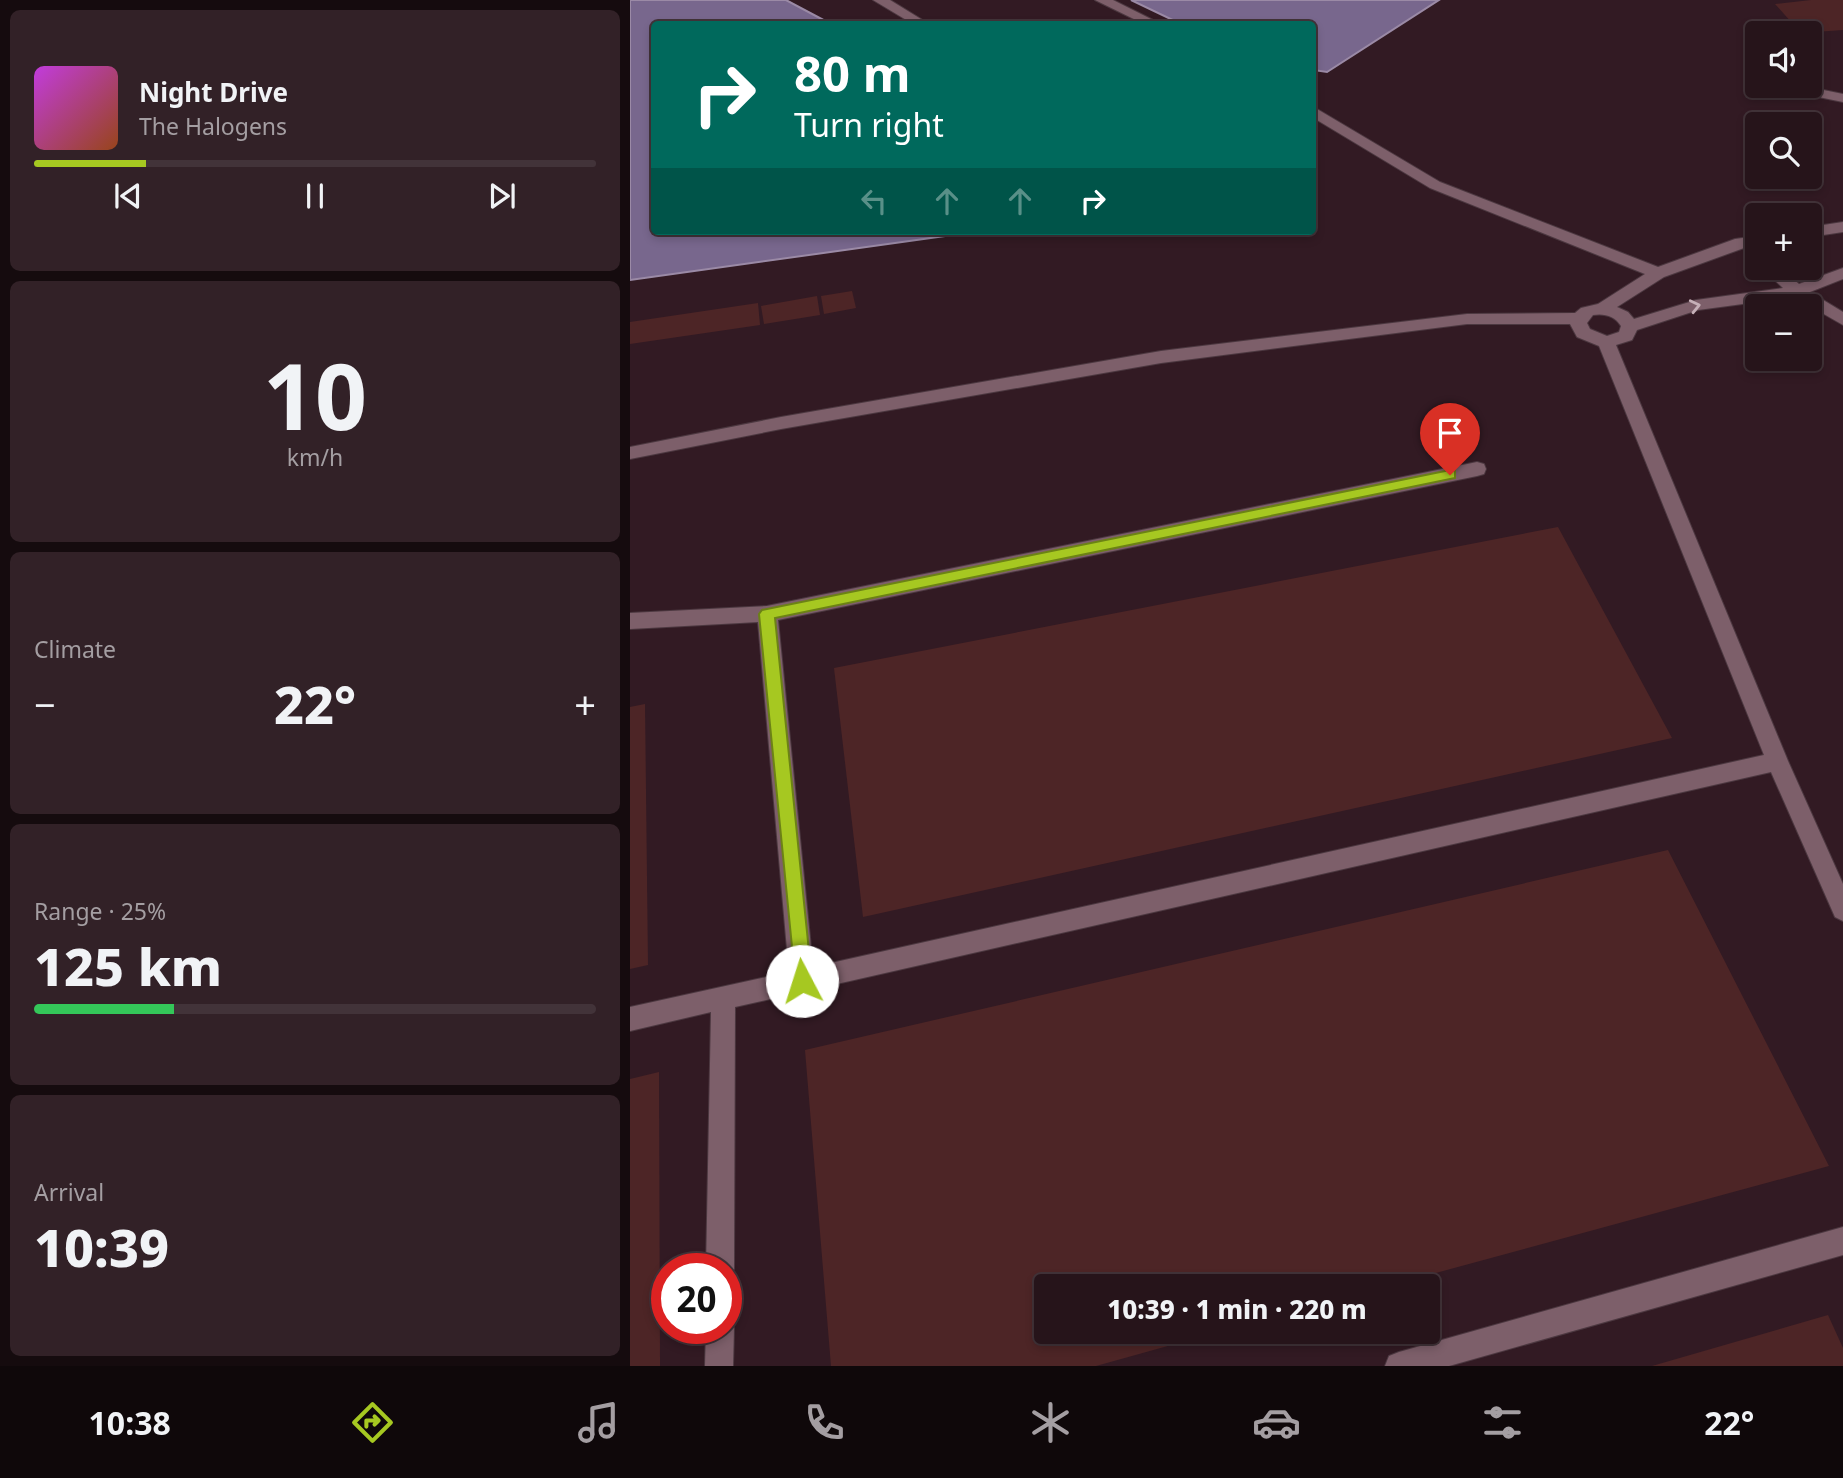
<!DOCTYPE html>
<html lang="en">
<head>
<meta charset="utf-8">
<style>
  :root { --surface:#26141a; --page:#322127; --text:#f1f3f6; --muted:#a49ea2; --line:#423339; --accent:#a6c821 }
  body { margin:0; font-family:"Noto Sans",sans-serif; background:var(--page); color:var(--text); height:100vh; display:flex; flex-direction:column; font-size:26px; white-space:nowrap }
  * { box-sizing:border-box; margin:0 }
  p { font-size:23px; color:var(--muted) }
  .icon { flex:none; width:38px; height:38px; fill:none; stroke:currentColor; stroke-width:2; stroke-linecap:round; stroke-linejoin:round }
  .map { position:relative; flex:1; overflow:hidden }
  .side { display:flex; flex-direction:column; gap:10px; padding:10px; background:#150b0e; width:630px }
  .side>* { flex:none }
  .top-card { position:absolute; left:21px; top:21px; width:665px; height:214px; border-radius:7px; box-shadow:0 4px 10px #0003,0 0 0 2px var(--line); background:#00695c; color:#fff; overflow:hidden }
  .buttons { position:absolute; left:1115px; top:21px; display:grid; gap:14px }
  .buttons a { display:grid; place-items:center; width:77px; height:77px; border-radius:7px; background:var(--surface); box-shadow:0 4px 10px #0003,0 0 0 2px var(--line); font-size:35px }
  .speed { position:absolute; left:21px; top:1253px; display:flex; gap:14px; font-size:35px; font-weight:700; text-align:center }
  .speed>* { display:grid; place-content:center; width:91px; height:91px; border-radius:50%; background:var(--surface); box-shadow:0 4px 10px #0003,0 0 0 2px var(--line); line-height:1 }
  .speed .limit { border:10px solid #d22; background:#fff; color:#111 }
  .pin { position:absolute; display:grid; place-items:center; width:60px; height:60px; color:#fff; margin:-72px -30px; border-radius:50% 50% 50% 0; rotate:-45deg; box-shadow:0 0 7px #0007 }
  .pin .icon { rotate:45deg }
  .me { position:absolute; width:77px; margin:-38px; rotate:355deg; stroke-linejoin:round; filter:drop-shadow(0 0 5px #0008) }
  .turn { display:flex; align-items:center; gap:24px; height:147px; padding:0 28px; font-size:32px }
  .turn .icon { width:91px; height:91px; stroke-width:2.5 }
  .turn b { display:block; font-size:49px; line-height:60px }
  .lanes { display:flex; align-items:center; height:66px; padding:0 28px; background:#0003; justify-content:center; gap:35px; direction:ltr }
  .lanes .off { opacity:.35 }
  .big { font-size:52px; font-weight:800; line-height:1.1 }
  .side .card { flex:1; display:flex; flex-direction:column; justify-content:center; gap:10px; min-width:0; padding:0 24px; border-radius:10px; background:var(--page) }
  .side .dial { align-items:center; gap:0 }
  .dial b { font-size:91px; line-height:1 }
  .song { display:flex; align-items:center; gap:21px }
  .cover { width:84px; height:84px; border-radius:10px; background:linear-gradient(135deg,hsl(290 70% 55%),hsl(20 70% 35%)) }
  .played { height:7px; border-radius:4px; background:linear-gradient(90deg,var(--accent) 20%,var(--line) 20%) }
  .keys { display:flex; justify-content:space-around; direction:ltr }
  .heat { display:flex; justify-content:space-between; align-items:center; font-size:38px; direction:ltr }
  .charge { height:10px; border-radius:5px; background:linear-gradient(90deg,#34c759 25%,var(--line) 0) }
  .trip { position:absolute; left:404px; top:1274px; width:406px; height:70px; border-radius:7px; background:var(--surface); box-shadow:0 4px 10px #0003,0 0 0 2px var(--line); font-weight:800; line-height:70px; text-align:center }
  .tabs { display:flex; height:112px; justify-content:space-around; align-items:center; background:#0f080a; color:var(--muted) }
  .tabs .icon { width:49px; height:49px }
  .tabs .current { color:var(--accent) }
  .tabs b { font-size:32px; color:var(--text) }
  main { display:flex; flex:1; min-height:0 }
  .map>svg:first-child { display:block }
  .water { fill:#78678d; stroke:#9b8aa6; stroke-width:2 }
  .building { fill:#4d2526 }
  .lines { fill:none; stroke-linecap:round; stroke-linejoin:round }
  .minor-casing { stroke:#4c3840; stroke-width:2 }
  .minor { fill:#7d5f6a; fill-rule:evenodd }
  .oneway { stroke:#c6b0b8 }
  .route { fill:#a6c821; stroke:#6c8215; stroke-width:2 }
</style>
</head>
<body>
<main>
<section class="side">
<div class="card">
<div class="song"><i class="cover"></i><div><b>Night Drive</b><p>The Halogens</p></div></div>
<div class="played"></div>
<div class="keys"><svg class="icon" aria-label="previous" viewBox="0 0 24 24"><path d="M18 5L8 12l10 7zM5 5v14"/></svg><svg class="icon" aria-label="pause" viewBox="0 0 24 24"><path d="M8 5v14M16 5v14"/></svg><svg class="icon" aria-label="next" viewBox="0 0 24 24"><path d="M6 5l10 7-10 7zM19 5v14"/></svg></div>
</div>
<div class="card dial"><b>10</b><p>km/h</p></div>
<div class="card"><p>Climate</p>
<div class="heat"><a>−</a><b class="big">22°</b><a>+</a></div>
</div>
<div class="card"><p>Range · 25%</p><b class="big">125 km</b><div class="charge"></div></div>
<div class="card"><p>Arrival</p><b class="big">10:39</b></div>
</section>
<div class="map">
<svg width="1213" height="1366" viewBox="0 0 1213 1366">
  <rect width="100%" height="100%" fill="#321a23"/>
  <g class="water">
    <path d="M0,0h156l45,24h-177v207h327l-351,49z"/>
    <path d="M501,0h308l-112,72 -14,-2 -1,-46h-131z"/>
  </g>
  <g class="building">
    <path d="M1181,0h32v30l-42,3 -26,-29z"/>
    <path d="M222,291l4,17 -32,6 -3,-18z"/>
    <path d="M187,296l3,19 -56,9 -3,-18z"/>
    <path d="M128,303l2,22 -130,19v-22z"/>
    <path d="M928,527l114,211 -809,179 -29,-249z"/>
    <path d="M15,704l3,261 -18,4v-262z"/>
    <path d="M1038,850l161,316 -441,120h-342v46h172l-122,34h-265l-26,-316z"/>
    <path d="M29,1072l1,294h-30v-287z"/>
    <path d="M1198,1315l15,33v18h-191z"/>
  </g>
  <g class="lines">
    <g class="minor-casing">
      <g id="minor">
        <path d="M243,0h17l39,24h-16z"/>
        <path d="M465,0h18l48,24h-17z"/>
        <path d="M1147,86h27l39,8v8l-59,-12z"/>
        <path d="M682,106l128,76 218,85 77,-28 22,-3v10l-13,2 -80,29 -47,30 11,5 6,7 62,-19 87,-12 -21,-20h18l19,16 44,-16v11l-33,13 33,20v13l-49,-28 -96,13 -61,20 -5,10 -16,5 172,416 55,123v37l-8,-4 -64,-145 -1036,235 -1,262 -8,11v-11h-20l5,-257 -81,19v-24l159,-35 -31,-350 -128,7v-16l137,-7 710,-144 7,2 2,5 -2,5 -7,2 -699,144 35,347 951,-212 -165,-409 -22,-9 -7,-13h-103l-306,39 -380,66 -151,30v-12l151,-30 380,-66 306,-37 108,-1 6,-5 17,-4 47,-30 -215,-86 -118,-71zM963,315c11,-2 22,1 28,11l-2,6 -12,4 -17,-7 -3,-6z"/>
        <path d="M1213,222v10l-33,5v-10z"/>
        <path d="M1213,1227v28l-394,111h-64l4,-10 10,-4z"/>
        <path d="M96,1317l4,1 4,10 -1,38h-28l1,-38h20z"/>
      </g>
    </g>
    <use href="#minor" class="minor"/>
  </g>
  <defs><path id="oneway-chevron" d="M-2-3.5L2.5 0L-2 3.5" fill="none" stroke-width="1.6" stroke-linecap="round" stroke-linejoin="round" transform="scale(1.75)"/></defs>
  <use class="oneway" href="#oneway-chevron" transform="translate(1065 306) rotate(-13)"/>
  <path class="route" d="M820,470l5,1v7l-680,140 37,363 -3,6 -7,3 -6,-3 -37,-373 3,-4z"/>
</svg>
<div class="buttons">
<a><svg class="icon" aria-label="sound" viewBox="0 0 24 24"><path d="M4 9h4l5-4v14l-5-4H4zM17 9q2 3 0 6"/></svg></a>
<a><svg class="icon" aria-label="search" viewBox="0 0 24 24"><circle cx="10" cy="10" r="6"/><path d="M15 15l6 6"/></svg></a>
<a>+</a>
<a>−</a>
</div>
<div class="speed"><div class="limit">20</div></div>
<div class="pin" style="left:820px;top:475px;background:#d93025"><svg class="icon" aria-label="arrive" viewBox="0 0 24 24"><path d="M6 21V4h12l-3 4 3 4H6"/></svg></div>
<svg class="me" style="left:172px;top:981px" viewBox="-20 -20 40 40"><circle r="19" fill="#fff"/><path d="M0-13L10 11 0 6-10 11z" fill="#a6c821"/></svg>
<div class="trip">10:39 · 1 min · 220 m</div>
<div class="top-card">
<div class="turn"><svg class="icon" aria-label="right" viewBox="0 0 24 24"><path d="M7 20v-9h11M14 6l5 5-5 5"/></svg><div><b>80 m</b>Turn right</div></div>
<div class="lanes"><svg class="icon off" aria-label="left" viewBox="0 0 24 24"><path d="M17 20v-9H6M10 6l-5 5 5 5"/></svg><svg class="icon off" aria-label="ahead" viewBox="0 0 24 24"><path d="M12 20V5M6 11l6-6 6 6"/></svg><svg class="icon off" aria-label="ahead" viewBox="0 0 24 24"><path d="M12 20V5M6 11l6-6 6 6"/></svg><svg class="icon" aria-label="right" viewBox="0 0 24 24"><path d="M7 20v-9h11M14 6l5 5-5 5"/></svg></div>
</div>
</div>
</main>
<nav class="tabs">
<b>10:38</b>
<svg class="icon current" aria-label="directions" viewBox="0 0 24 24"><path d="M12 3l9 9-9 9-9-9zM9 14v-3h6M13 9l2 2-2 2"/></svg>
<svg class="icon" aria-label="music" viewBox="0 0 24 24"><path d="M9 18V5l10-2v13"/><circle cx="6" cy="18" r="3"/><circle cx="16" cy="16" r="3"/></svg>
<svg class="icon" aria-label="phone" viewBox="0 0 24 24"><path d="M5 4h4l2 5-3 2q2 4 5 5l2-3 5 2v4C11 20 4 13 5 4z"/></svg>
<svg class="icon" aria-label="climate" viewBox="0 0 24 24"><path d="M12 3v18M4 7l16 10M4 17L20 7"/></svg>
<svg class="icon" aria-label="car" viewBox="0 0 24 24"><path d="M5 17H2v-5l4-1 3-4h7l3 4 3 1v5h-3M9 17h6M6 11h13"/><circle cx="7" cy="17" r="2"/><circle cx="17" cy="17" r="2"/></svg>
<svg class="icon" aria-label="filters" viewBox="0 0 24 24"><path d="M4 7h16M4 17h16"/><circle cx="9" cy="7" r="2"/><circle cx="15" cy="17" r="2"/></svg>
<b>22°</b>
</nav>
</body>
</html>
